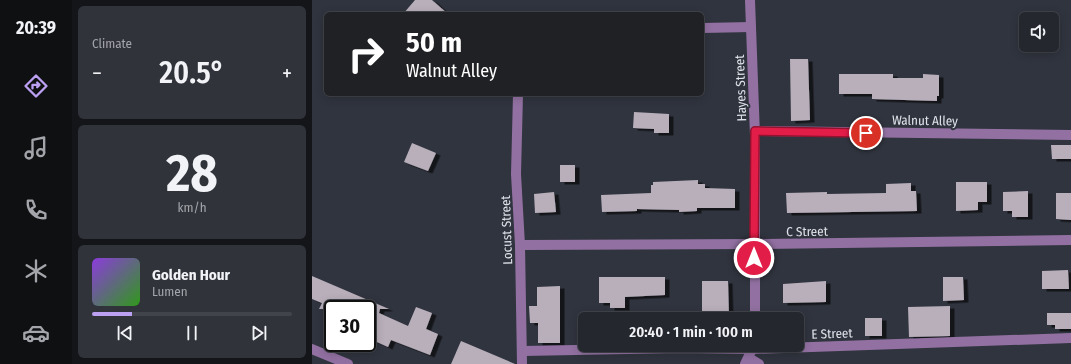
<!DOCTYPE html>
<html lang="en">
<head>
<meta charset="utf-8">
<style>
  :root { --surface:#24272e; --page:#30333a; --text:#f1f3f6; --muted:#a3a5aa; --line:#41444a; --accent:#bca0f2 }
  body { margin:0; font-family:"Fira Sans Condensed",sans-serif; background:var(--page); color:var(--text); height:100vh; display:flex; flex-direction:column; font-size:15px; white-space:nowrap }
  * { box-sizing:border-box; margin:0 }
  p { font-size:13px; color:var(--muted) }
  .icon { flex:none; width:22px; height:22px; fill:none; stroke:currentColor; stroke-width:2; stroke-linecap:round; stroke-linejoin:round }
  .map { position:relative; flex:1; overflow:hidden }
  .details { display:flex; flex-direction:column; gap:6px; padding:6px; background:#141519; width:240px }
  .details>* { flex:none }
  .hud { position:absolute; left:12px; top:12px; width:380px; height:84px; border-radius:6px; box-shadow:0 2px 10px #0003,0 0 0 1px var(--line); background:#202124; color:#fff; overflow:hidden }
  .controls { position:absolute; left:707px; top:12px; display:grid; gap:8px }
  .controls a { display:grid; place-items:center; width:40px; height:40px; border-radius:6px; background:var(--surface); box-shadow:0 2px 10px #0003,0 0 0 1px var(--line); font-size:20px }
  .speed { position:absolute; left:12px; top:300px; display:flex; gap:8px; font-size:20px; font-weight:700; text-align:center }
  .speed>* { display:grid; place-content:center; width:52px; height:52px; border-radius:50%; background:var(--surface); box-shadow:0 2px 10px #0003,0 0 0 1px var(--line); line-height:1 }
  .speed .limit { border:2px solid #111; border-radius:6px; background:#fff; color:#111 }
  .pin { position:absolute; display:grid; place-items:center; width:34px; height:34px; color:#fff; margin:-17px; border:2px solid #fff; border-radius:50%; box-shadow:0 1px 4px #0007 }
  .me { position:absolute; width:44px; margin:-22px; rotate:0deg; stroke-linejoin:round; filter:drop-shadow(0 0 3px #0008) }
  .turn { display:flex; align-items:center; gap:14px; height:84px; padding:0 16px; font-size:18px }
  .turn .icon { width:52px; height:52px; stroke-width:2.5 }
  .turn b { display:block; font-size:28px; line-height:34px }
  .big { font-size:30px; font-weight:600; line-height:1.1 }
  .details .card { flex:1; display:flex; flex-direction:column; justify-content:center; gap:6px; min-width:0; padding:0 14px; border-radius:6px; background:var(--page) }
  .details .dial { align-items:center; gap:0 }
  .dial b { font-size:52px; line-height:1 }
  .song { display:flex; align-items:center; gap:12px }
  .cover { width:48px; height:48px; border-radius:6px; background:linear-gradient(135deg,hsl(270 70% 55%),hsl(110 70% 35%)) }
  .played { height:4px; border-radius:2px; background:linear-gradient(90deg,var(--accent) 20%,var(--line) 20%) }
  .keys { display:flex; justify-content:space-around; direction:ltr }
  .heat { display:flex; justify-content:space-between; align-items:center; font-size:22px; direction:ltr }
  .trip { position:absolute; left:266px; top:312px; width:226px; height:40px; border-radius:6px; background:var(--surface); box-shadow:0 2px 10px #0003,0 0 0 1px var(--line); font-weight:600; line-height:40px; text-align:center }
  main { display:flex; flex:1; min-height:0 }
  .tab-bar { display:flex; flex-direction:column; width:72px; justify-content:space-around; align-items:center; background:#0e1012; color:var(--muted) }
  .tab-bar .icon { width:28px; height:28px }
  .tab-bar .on { color:var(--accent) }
  .tab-bar b { font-size:18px; color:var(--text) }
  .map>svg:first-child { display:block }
  .building { fill:#b8afbb; filter:url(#shadow) }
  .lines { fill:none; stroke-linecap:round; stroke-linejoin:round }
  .minor { stroke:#9271a2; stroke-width:10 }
  .route-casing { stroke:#92132f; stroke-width:10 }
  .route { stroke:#e11d48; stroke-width:7 }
  .labels { text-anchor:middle; stroke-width:4; stroke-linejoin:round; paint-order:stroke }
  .street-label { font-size:13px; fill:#e0e3ea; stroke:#30343e }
</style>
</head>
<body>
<main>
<nav class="tab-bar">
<b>20:39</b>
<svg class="icon on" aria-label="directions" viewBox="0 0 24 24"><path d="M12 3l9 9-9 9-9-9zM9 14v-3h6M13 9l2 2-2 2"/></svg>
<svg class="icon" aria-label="music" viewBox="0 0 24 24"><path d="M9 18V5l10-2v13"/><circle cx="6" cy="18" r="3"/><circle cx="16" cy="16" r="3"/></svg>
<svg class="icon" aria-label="phone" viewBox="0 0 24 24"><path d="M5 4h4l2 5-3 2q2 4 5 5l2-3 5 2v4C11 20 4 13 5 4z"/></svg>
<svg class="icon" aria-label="climate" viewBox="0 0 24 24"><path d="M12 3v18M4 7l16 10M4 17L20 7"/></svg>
<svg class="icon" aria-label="car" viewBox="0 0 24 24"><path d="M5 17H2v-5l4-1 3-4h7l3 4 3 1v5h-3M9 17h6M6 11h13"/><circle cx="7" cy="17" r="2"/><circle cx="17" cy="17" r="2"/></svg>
</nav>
<section class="details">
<div class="card"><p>Climate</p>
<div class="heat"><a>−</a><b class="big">20.5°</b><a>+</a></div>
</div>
<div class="card dial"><b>28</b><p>km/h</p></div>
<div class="card">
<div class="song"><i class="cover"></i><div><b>Golden Hour</b><p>Lumen</p></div></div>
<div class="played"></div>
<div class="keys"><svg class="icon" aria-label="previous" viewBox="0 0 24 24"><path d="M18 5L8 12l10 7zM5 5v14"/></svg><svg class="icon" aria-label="pause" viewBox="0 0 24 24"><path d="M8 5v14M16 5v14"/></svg><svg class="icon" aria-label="next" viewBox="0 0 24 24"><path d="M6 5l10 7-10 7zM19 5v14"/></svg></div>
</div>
</section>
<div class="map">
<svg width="759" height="364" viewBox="0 0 759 364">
  <defs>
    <filter id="shadow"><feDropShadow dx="4.5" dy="2.5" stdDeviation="0" flood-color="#0009"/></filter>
  </defs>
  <rect width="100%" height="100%" fill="#30343e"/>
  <g class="building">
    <path d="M103,0h17l16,14h-45z"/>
    <path d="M478,59h18l2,61 -19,1z"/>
    <path d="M527,74h54v4h30v-4l16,1v21h-2v5l-65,-2v-5h-33z"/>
    <path d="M322,112l35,2v19h-15v-4l-21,-1z"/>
    <path d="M100,143l24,10 -8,18 -24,-9z"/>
    <path d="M739,145h20v14h-19z"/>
    <rect x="248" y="165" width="15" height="17"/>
    <path d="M386,180v4h7v4l30,1v19h-38v3l-18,1v-2l-42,-1v2l-35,1 -1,-17 50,-2v-8h2v-3z"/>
    <path d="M644,182h31v20h-9v8l-22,1z"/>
    <path d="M599,183v8h5l1,20 -130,2 -1,-20 41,-1v2l59,-1v-9z"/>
    <path d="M716,191v26h-16v-6h-9v-19z"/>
    <path d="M242,192l2,20 -21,1 -1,-19z"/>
    <path d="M744,193h15v27l-15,-1z"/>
    <path d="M756,270l1,19h-27v-18z"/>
    <path d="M0,276l77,33h-9l-1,4 29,13 8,-19 16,6 -6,16 12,5 -8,21 -39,-15 -3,7 -20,-9 -1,2v-31h-48l3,-6 -10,-4z"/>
    <path d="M287,277h66v18l-40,2v11h-15v-5h-11z"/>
    <path d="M631,277h20l1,23 -21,1z"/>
    <path d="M390,281h26l1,36h-27z"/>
    <path d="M514,281v21l-43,1v-19z"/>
    <path d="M248,286v57h-22v-20h-8l-1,-17h8v-19z"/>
    <path d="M638,306v30l-41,1 -1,-30z"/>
    <path d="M735,313h24v16h-16v-4h-8z"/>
    <rect x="553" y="318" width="17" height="18"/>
    <path d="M149,341l54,23h-64z"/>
  </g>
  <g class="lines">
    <g class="minor">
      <path d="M438,0l5,136v183"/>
      <path d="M390,28l49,-1"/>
      <path d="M206,94l-2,80 4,71 2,119"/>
      <path d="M443,131l316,4"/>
      <path d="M208,245l234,-1 317,-4"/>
      <path d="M0,349l36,15"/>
      <path d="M211,351l157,-3 72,1 319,-11"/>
      <path d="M437,358l10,6"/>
      <path d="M433,364l7,-15 1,-4"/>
    </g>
  </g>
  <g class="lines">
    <g class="route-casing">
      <path id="route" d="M442,258l1,-127 111,2"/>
    </g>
    <use href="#route" class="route"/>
  </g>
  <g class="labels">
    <g class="street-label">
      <text transform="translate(428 88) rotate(-92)" y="5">Hayes Street</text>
      <text transform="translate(613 120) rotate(1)" y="5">Walnut Alley</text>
      <text transform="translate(194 230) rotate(-92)" y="5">Locust Street</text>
      <text transform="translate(495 231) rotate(-1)" y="5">C Street</text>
      <text transform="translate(520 333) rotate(-2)" y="5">E Street</text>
    </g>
  </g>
</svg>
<div class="controls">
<a><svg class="icon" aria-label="sound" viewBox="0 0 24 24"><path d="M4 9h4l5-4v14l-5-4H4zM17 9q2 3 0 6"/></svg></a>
</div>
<div class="speed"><div class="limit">30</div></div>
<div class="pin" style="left:554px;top:133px;background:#d93025"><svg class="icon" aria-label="arrive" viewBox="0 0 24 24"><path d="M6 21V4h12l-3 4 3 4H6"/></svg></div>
<svg class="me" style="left:442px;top:258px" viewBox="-20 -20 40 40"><circle r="17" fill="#e11d48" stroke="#fff" stroke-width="3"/><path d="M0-11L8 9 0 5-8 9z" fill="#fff"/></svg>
<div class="trip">20:40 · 1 min · 100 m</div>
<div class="hud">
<div class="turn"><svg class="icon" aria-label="right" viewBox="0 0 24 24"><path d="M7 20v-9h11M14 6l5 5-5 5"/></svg><div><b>50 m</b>Walnut Alley</div></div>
</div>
</div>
</main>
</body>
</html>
